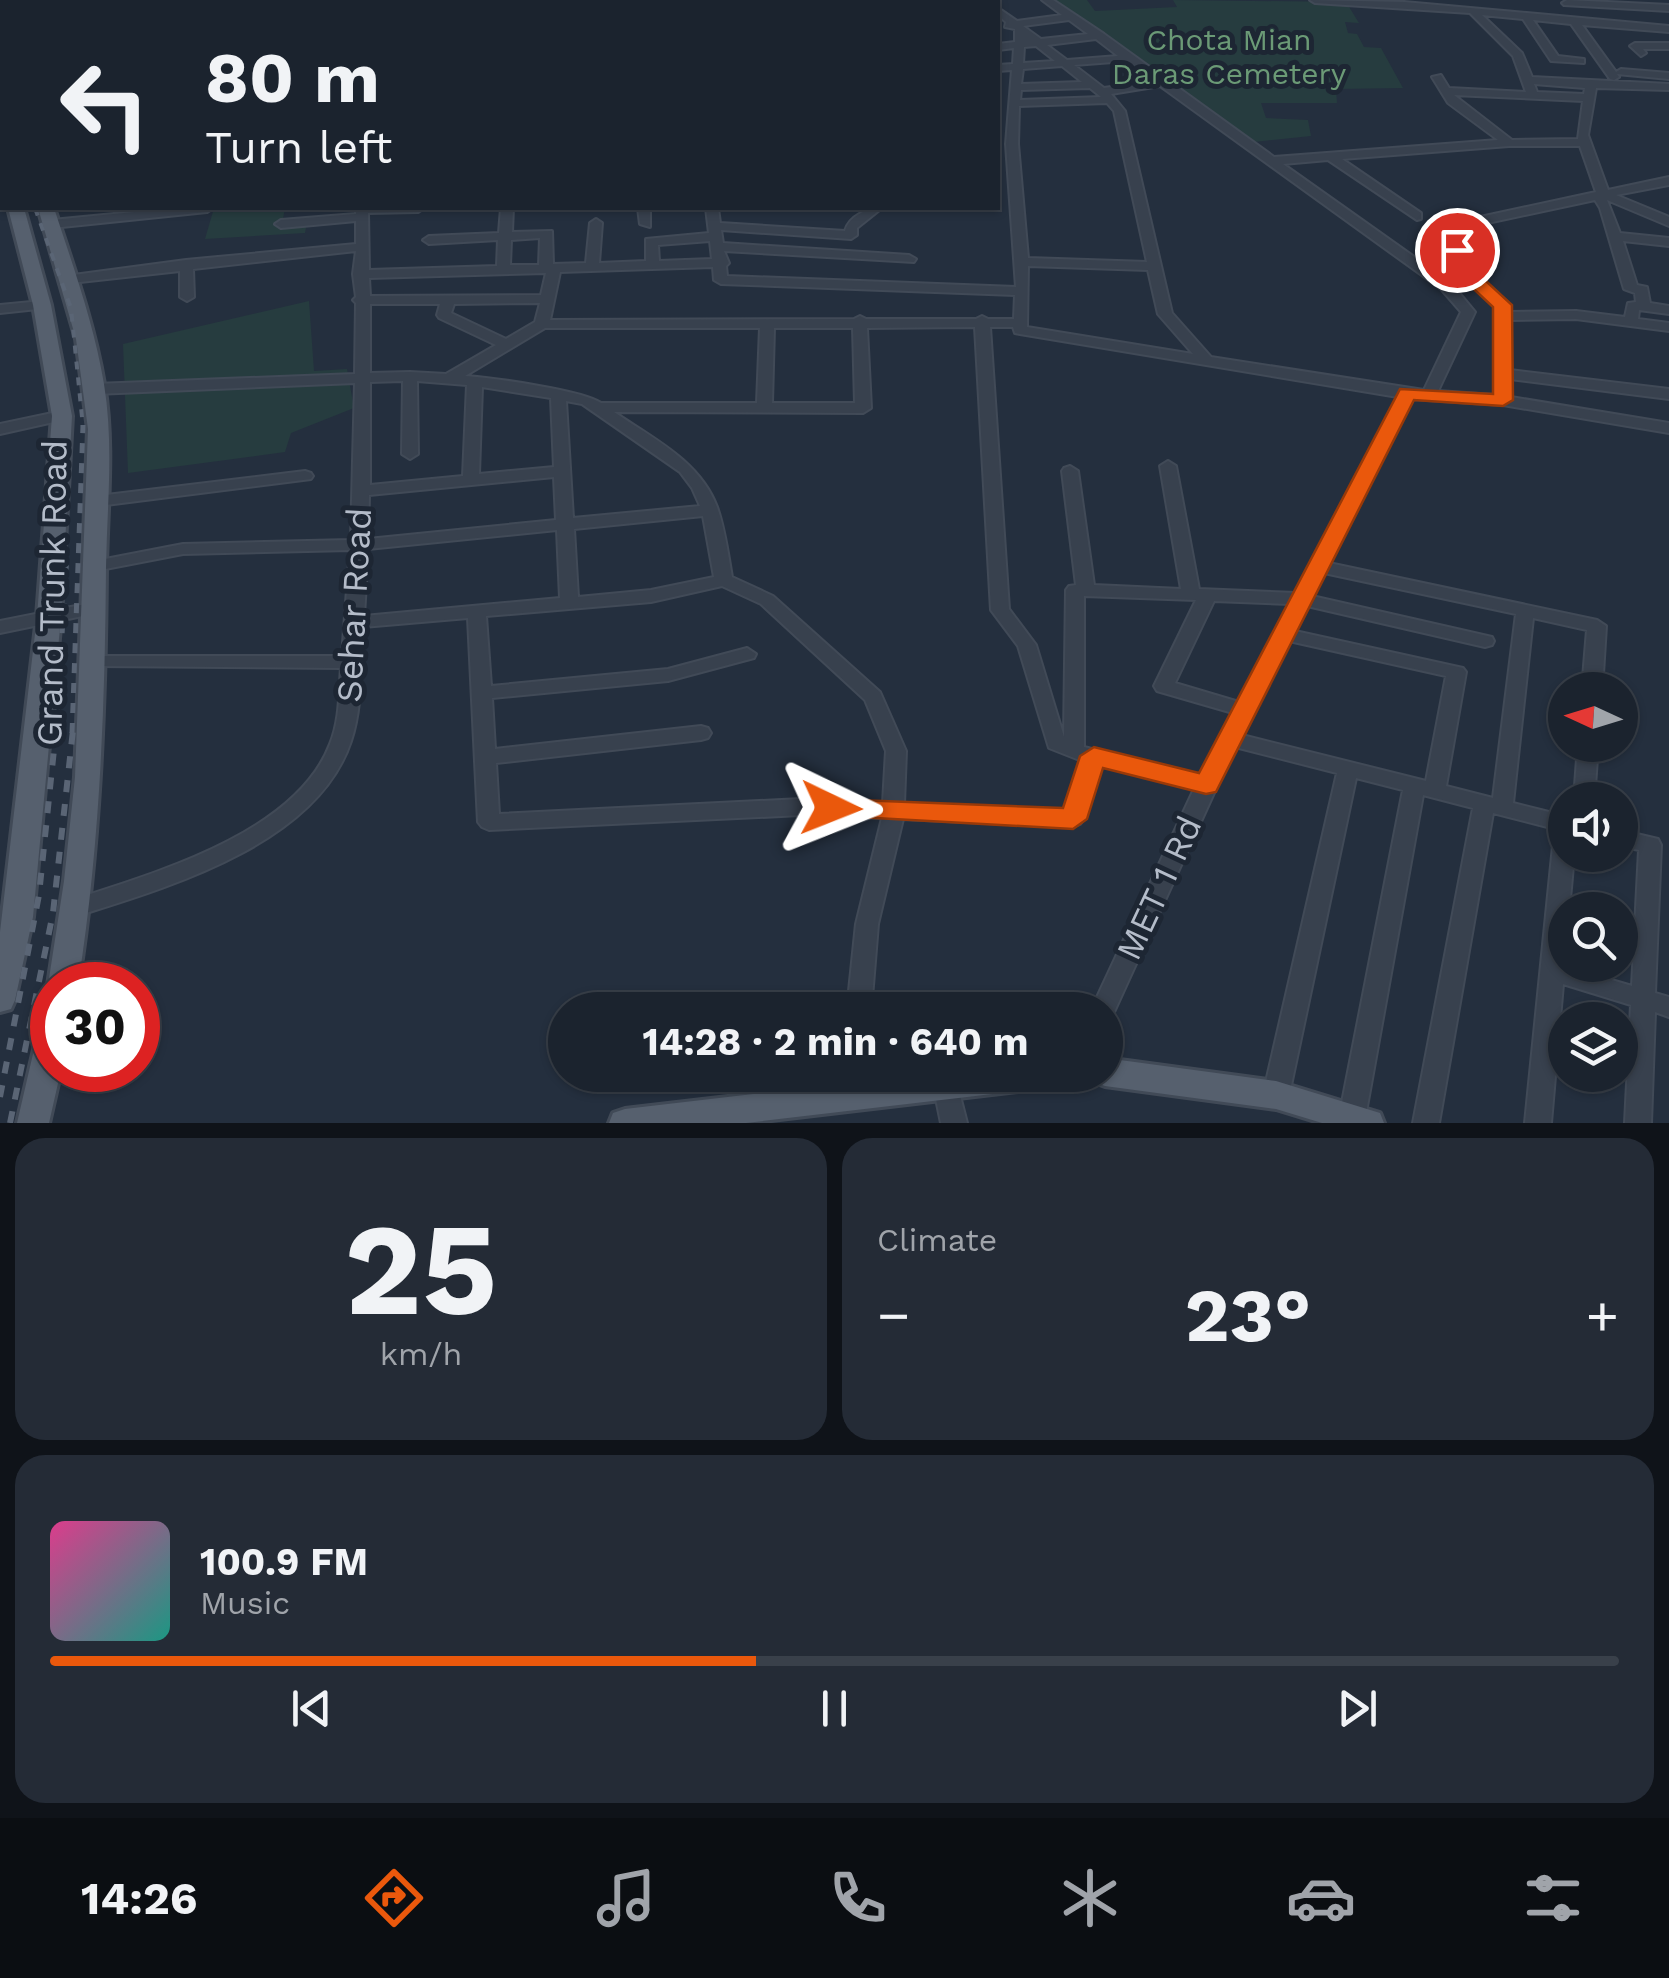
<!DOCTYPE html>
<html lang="en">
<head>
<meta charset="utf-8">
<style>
  :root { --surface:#1b232e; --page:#242b36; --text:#f1f3f6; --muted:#a0a4aa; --line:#39404a; --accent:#ea580c }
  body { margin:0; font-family:"Work Sans",sans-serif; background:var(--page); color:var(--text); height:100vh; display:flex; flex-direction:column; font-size:38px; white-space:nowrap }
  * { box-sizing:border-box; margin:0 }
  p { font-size:32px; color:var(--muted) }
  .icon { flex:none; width:55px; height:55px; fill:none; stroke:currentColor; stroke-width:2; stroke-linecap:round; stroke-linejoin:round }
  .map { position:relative; height:1123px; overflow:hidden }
  .details { display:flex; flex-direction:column; gap:15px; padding:15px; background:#0f1319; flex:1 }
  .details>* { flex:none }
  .guide { position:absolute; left:0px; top:0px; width:1000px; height:210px; box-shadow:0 2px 8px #0004,0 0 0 2px var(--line); background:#1b232e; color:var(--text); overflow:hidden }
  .needle { width:65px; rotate:274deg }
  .buttons { position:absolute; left:1548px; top:672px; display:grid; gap:20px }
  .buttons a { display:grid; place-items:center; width:90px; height:90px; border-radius:50%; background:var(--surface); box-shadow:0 2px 8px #0004,0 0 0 2px var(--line); font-size:50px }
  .speed { position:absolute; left:30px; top:962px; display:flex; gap:20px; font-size:50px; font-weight:700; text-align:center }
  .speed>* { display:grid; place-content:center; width:130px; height:130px; border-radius:50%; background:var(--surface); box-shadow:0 2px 8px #0004,0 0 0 2px var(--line); line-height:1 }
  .speed .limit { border:15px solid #d22; background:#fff; color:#111 }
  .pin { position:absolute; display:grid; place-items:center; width:85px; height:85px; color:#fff; margin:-42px; border:5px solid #fff; border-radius:50%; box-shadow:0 2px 10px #0007 }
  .me { position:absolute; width:110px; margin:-55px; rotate:92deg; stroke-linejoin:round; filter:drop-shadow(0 0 8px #0008) }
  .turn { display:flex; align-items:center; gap:35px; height:210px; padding:0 40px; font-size:45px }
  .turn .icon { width:130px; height:130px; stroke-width:2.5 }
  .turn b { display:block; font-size:70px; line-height:85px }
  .big { font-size:75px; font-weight:700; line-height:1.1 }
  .details .widget { flex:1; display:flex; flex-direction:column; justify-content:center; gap:15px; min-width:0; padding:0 35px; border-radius:30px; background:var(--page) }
  .details .dial { align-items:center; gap:0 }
  .dial b { font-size:130px; line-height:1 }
  .song { display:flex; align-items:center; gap:30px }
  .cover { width:120px; height:120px; border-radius:15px; background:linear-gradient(135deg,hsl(330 70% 55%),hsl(170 70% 35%)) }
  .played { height:10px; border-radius:5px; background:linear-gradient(90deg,var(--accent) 45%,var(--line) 45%) }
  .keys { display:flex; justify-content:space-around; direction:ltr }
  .heat { display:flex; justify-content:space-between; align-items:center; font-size:55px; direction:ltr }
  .details .tiles { flex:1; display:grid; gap:15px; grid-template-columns:1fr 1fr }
  .widget:last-child { grid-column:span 2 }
  .trip { position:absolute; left:548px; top:992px; width:575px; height:100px; border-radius:50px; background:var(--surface); box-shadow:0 2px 8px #0004,0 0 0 2px var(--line); font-weight:700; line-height:100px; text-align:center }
  .tab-bar { display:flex; height:160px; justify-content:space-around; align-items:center; background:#0b0e12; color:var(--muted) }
  .tab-bar .icon { width:70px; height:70px }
  .tab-bar .current { color:var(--accent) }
  .tab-bar b { font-size:45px; color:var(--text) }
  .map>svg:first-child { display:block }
  .green { fill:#263c3f }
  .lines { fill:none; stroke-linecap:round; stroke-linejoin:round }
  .minor-casing { stroke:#414a57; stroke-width:4 }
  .major-casing { stroke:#414a57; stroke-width:6 }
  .minor { fill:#38414e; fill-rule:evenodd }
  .major { fill:#56606e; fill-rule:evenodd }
  .rail-far3 { stroke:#5a6575; stroke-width:2.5; stroke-dasharray:6 6; stroke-linecap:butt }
  .rail-far2 { stroke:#5a6575; stroke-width:4; stroke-dasharray:8 8; stroke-linecap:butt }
  .rail-far1 { stroke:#5a6575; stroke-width:5; stroke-dasharray:10 10; stroke-linecap:butt }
  .rail { stroke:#5a6575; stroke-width:6; stroke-dasharray:12 12; stroke-linecap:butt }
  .route { fill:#ea580c; stroke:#983908; stroke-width:2.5 }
  .labels { text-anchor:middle; stroke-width:10; stroke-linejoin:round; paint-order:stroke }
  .far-park-label { font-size:30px; fill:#6b9a76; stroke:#1d2633 }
  .street-label { font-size:35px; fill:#b4bcc9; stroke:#1d2633 }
</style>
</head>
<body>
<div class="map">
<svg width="1669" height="1123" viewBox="0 0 1669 1123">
  <rect width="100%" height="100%" fill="#242f3e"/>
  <g class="green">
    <path d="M1050,0h37l8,11 82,-4 -4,-7 173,2 13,21 -14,-1 3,11 9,1 7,13 17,1 22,40 -67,1 1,14h-76l5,15 42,2 3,16 -57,6z"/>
    <path d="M214,208h71l-3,16 25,-2 -2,11 -100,6z"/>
    <path d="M309,301l5,70 33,-2 7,39 -63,25 -6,19 -157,21 -5,-129z"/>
  </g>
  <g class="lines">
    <g class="minor-casing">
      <g id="minor">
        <path d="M391,0h10v2h-9z"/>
        <path d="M479,0h58l-4,2h-55z"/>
        <path d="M628,0h10v2h-9z"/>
        <path d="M670,0h10v2h-9z"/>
        <path d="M719,0h10l1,2h-9z"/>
        <path d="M739,0h10l1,2h-9z"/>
        <path d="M816,0h10v2h-9z"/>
        <path d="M958,0h10l1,2h-9z"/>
        <path d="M978,0h11l2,2h-11z"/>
        <path d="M1042,0h11l51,34 170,123 224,-17 -50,-37 -16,-26 9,-2 8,13 77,4 -13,-36 -43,-43 -155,-10 -5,-3 94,2 265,24v6l-87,-7 34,47 5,-3 48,4v6l-52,-5 2,3 -5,3 -4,-1 -39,-55 -38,-4 25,36 26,3v4l-33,-2 -28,-42 -41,-4 40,38 10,24 137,7v6l-73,-2 -8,47 20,55 61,-13v8l-53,10 53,22v9l-62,-26 13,33 49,5v8l-46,-5 14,44 10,2 3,16 19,3v8l-30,-4 -1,9 31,4v8l-93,-12 -67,1 1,50 159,19v10l-159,-20 1,18 158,26v10l-166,-28 -91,-6 -83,164 268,57 9,6 -4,64h-20l5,-60 -54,-12 -20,185 52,13v39h9l-5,55h-4l-1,56 68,20 7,-136 -19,-4v-16l38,9 3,6 -6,148 14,4v20l-14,-5 -4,111h-26l6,-118 -68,-21 -12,139h-26l29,-287 5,-6 -66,-17 -54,310h-26l60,-315 -50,-13 -58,323 -3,5h-20l-3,-5 64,-328 -47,-12 -67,317 -4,8 -9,3 -9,-3 -4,-8 74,-322 -102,-26 -120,263 -4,7 -6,2v-9h-14l103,-221 -93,-23 -17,53 -4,5 -7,3 -170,-8 -25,105 -7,86h-24l9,-86 26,-106 -81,-3 -312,15 -7,-3 -4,-5 -10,-204 -105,9c-3,37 0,79 -12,114 -34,103 -182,146 -274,175l-8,-3 -3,-6 3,-6c83,-27 227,-67 261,-157 10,-24 9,-51 11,-76l-245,-2 -7,-2 -2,-4 2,-4h253l8,-106 -167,4 -88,17 -9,-5 9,-5 88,-17 168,-4 4,-157 -260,11 -8,-5 8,-5 260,-10 1,-71 -3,-3 3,-3 -3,-23 3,-23 -163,18 1,28 -7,4 -7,-4v-26l-109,12 -7,-4 2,-3 120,-16 170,-16v-23l-75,7 -6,-4 6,-4 75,-6v-6h68l-6,4 -50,1 1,57 128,-4 1,-26 -69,4 -6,-4 6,-4 70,-3 2,-25h12l-1,24 40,-1 1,33 33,-1 4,-40 6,-4 6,4 -3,40 47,-2v-22l63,-6 -3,-25h12l2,15 125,8c4,-15 22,-23 37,-23l-25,20v7l-6,4 -130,-9 2,13 186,12 7,4 -2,3 -190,-11 5,12 -3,3 1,10 289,11 -10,-143 6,-74 -14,1v-6l15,-1 1,-16 -16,2v-6l17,-2v-13l-10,-2 1,-5 -8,-7v-7l19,13 45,-6zM1069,20l19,14 -47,5 -18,-13zM1096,39l22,17 -51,4 -20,-15zM1036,46l19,15 -32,2 1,-16zM1126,61l27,20 -49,7 -30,-23zM1062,66l20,16 -61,2 2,-15zM1534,84l51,4 -1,6 -47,-2zM1160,86l281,203 20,23 -37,78 -213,-33 -39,-44 -47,-202 -14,-17zM1090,88l11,9 -81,3 1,-10zM1454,95l129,6 -5,38 -66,1zM1107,103l7,8 33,151 -119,-4 -10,-114 1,-38zM1509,146h71l16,46 -153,33 -1,3 17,45 36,33v89l-57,-4 37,-79 -24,-29 -168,-119 45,-4 89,60 4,-1v-6l-79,-54zM1595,200l5,8 24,81 11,4 1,9 -8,1 -3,14 -49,-6 -67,1 -2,-10 -35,-31 -17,-41zM540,238l-1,27h-29l1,-25zM710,241l2,18 -53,2 -1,-16zM1028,266l120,4 10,44 35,40 -166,-27zM713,267l1,13 7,4 294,11 -1,24h-26l-6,-3 -6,3h-110l-6,-3 -6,3 -304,1 10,-48zM546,273l-5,22 -171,1 -1,-18zM540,303l-5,19 -29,17 -55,-26 3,-9zM370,304h70l-3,11 2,3 57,27 -50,29 -36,-2 -40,1zM975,327l16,283 27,36 31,102 33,13 -17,50 -161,-7 2,-53 -26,-59 -107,-96 -41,-19c-4,-23 -7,-48 -15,-70 -17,-46 -65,-69 -103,-95l249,1 8,-5 -4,-80zM990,327h23l2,6 5,1 378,63 -102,196 -97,-4 -23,-123 -8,-5 -8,5 21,123 -87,-4 -16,-114 -8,-5 -6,2 -2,3 14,114 -7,1 -3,4 -2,147 -28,-92 -27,-36zM545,328h215l-3,75h-156c-19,-13 -108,-25 -136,-27zM774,328h79l2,75h-83zM403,381l-1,73 8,5 8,-5 -1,-73 50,4 -4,91 -93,9v-103zM482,387l69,11 3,69 -75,7zM566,401l16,3 98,68 12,16 8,18 -127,12zM554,477l2,43 -188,19 1,-44zM703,516l11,61 -63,13 -73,7 -4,-68zM557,530l3,68 -196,18 4,-67zM1324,573l192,41 -23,184 -47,-12 20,-114 -3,-4 -168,-37 12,-25 178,41 7,-2 2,-4 -2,-4 -180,-41zM722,586l39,18 104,96 21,51 -3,52 -82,-4 -302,15 -3,-51 205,-23 7,-2 3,-5 -3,-5 -7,-2 -206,23 -3,-51 176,-17 86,-23 2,-4 -9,-6 -79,21 -177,17 -5,-70 165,-14zM1084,596l112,4 -42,86 3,5 76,22 -33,63 -116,-29zM1214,601l76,3 -51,98 -64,-19zM1289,641l157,35 -20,105 -184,-46z"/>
        <path d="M1567,0l102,5v6l-105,-6 -2,-2z"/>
        <rect x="0" y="35" width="2" height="6"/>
        <path d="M1635,43h34v6h-26l3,4 -5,3 -11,-10z"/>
        <rect x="0" y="53" width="2" height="6"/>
        <path d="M0,200h2l1,8h-3z"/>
        <path d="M146,208h67l-6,4 -155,16 -6,-4 6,-4 93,-9z"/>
        <path d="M638,208h12v19l-10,-3z"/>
        <path d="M42,301l5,1v6l-47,5v-8z"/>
        <path d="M62,411l8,5 -3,3 -67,15v-10z"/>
        <path d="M305,471l6,2 2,3 -2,3 -213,27 -8,-5 8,-5z"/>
        <path d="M96,602l6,2 3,4 -3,4 -102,21v-12z"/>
        <path d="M1578,745h20l-4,55h-20z"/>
        <path d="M950,1075l7,9 10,39h-26l-8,-39 3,-8z"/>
      </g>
    </g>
    <g class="major-casing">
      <g id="major">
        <rect x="0" y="84" width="2" height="14"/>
        <path d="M0,148l2,1v15l-2,-1z"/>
        <path d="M8,208h16l27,97 21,111 -11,201 -28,300 -18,83 -4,9 -11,3v-80l37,-315 15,-201 -19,-111z"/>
        <path d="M38,208h16c19,58 40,116 50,176 10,61 3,122 2,183 -1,140 -6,279 -28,418h-26v9l-4,-9 16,-104 11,-104 13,-348 -12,-90z"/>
        <path d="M52,1028v42h9l-12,53h-32l19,-82 5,-9z"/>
        <path d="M1105,1058l171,23 104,32 4,10h-62l-46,-14 -171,-23 -11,-4 -3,-7h14z"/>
        <path d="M917,1075h134l-5,10 -11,4 -289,34h-137l4,-10 12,-4z"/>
      </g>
    </g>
    <use href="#minor" class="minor"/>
    <use href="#major" class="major"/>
    <g class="rail-far3">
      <path d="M0,104l2,7"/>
      <path d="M0,129l2,8"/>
    </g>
    <path class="rail-far2" d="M35,208l36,100 12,119"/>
    <g class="rail-far1">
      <path d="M56,733l11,-180"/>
      <path d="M72,733l11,-308"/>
    </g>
    <g class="rail">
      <path d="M0,1097l39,-202 17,-165"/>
      <path d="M10,1123l43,-210 20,-183"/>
    </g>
  </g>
  <path class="route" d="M1457,245l8,5 9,20 38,35 1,95 -10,6 -89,-6 -198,392 -10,2 -103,-26 -16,51 -14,10 -251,-14 -4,-7 13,-9 232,9 17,-52 14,-9 105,26 201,-384 93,5v-87l-33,-31 -11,-26z"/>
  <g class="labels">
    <g class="far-park-label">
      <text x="1229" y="50">Chota Mian<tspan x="1229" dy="34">Daras Cemetery</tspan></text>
    </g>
    <g class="street-label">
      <text transform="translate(52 593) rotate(-89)" y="12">Grand Trunk Road</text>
      <text transform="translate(354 605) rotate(-87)" y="12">Sehar Road</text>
      <text transform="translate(1159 888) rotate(-65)" y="12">MET 1 Rd</text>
    </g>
  </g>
</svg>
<div class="buttons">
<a><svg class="needle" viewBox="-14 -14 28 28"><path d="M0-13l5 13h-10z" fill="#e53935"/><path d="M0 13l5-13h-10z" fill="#a0a4aa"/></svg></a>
<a><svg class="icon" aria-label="sound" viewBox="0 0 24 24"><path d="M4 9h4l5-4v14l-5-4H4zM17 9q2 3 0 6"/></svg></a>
<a><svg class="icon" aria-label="search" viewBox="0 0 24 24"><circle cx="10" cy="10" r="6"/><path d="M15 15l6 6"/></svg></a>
<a><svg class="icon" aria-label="layers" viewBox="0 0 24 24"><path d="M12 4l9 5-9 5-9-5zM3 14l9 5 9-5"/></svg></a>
</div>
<div class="speed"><div class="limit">30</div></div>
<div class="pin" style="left:1457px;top:250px;background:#d93025"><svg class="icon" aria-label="arrive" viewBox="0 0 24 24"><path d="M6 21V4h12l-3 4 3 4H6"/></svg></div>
<svg class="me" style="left:831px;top:808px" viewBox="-20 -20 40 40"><path d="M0-17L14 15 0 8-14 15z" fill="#ea580c" stroke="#fff" stroke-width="4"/></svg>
<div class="trip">14:28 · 2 min · 640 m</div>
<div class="guide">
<div class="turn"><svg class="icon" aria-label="left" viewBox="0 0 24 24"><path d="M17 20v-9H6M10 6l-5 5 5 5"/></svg><div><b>80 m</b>Turn left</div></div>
</div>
</div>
<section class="details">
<div class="tiles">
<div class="widget dial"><b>25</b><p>km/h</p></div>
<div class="widget"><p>Climate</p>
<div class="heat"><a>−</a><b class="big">23°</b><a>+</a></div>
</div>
<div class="widget">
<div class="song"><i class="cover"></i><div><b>100.9 FM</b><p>Music</p></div></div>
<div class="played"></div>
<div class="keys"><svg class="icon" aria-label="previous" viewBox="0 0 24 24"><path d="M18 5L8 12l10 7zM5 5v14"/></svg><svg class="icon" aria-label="pause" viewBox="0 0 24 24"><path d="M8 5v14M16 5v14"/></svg><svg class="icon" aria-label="next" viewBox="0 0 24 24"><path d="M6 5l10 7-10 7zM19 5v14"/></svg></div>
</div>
</div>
</section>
<nav class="tab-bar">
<b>14:26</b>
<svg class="icon current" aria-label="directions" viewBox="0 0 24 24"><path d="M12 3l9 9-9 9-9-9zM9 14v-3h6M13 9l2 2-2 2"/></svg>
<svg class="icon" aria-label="music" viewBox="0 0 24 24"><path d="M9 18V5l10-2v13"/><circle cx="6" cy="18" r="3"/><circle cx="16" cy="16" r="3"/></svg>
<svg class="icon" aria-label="phone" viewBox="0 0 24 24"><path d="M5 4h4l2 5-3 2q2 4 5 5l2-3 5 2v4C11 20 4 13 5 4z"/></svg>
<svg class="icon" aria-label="climate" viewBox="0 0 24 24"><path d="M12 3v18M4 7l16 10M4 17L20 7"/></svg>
<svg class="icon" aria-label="car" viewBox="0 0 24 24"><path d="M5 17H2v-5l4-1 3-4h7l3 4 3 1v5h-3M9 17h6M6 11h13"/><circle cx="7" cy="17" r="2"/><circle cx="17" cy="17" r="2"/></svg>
<svg class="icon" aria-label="filters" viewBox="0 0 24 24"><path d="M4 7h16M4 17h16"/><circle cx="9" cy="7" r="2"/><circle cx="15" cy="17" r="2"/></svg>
</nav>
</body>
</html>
